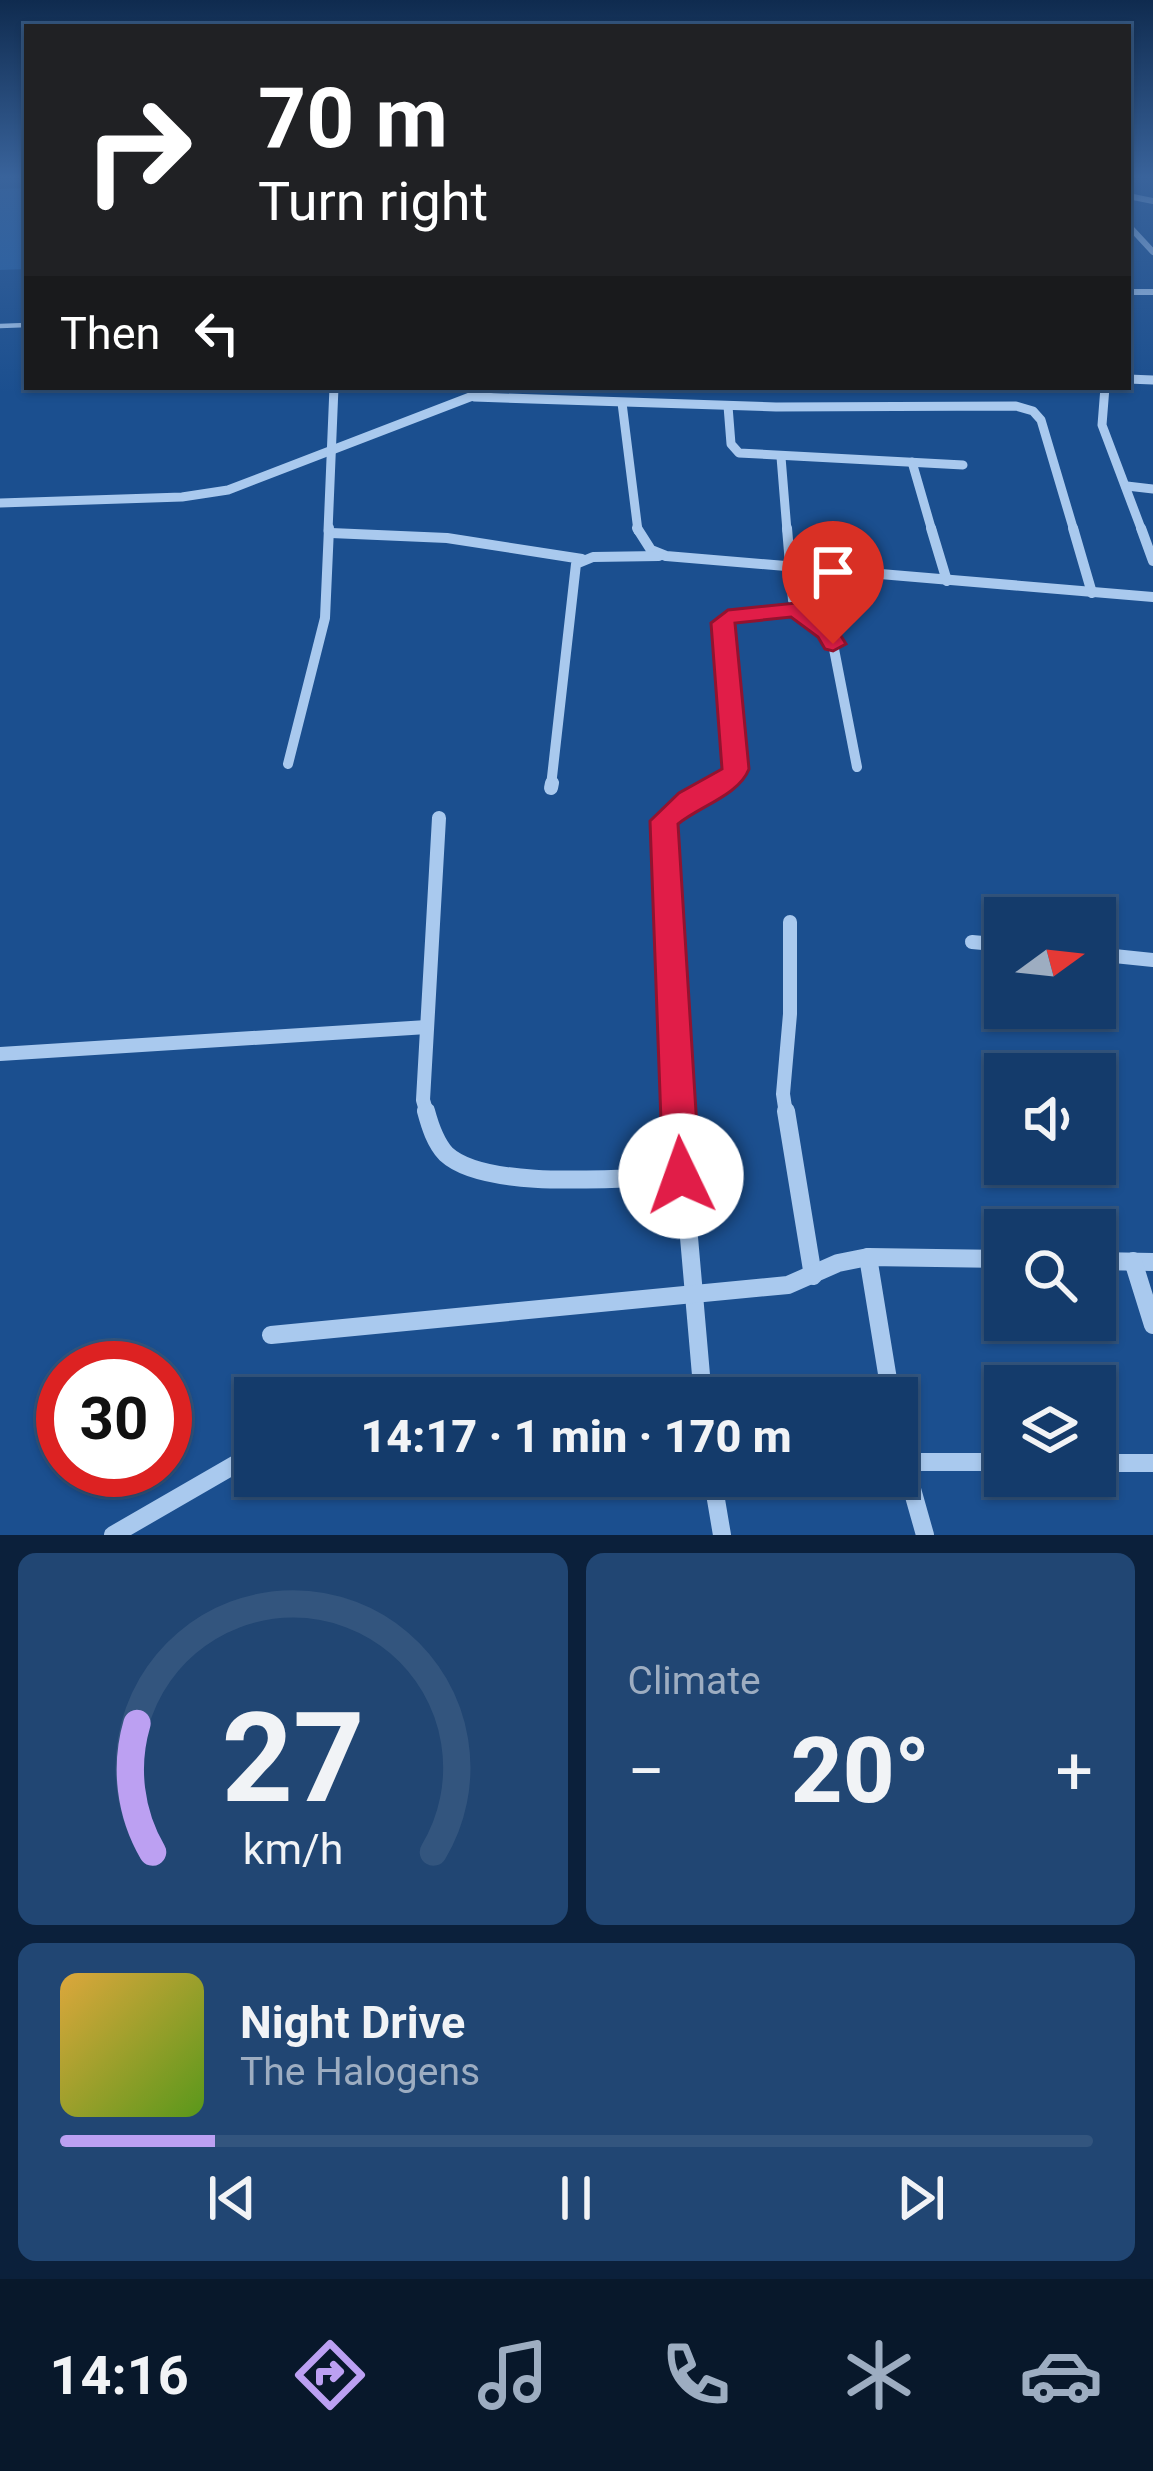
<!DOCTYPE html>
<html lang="en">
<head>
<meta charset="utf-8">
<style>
  :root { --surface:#143b6b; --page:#214673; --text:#f1f3f6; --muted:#9dadc1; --line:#33557e; --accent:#bca0f2 }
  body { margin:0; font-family:Roboto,sans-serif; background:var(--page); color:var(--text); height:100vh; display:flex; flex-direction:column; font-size:45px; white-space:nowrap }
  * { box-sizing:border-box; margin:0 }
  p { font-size:39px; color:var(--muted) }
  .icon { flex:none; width:66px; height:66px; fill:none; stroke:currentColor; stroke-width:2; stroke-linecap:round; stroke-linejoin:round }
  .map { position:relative; height:1535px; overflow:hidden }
  .side { display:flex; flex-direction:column; gap:18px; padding:18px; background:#0b203b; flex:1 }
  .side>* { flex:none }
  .hud { position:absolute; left:24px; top:24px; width:1107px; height:366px; border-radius:0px; box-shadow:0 3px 9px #0004,0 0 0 3px var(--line); background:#202124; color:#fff; overflow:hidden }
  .needle { width:78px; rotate:75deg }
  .fabs { position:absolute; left:984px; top:897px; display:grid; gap:24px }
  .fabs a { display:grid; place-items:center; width:132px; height:132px; border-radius:0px; background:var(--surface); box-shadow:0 3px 9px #0004,0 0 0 3px var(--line); font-size:60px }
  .speed { position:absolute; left:36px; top:1341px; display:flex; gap:24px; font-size:60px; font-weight:700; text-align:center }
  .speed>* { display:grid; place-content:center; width:156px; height:156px; border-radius:50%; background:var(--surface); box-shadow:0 3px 9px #0004,0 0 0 3px var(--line); line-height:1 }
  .speed .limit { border:18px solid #d22; background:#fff; color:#111 }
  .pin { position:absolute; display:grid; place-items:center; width:102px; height:102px; color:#fff; margin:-123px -51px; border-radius:50% 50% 50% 0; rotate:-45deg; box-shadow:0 0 12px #0007 }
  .pin .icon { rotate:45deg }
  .me { position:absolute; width:132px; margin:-66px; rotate:357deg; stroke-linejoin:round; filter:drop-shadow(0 0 9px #0008) }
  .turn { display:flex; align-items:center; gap:42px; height:252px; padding:0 36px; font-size:54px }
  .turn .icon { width:156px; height:156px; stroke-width:2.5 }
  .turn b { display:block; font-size:84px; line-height:102px }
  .then { display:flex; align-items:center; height:114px; padding:0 36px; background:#0003; gap:24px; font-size:45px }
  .big { font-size:90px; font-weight:800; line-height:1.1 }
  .side .widget { flex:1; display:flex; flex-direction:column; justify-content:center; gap:18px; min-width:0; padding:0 42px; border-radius:18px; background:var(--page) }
  .side .dial { align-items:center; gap:0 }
  .dial svg { height:312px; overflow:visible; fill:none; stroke:var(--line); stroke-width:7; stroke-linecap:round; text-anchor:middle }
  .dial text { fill:var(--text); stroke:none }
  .song { display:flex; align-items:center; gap:36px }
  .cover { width:144px; height:144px; border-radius:18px; background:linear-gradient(135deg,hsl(40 70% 55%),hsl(90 70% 35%)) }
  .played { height:12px; border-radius:6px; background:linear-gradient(90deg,var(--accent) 15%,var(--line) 15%) }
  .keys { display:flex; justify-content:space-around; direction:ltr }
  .heat { display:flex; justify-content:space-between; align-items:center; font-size:66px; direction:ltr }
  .side .tiles { flex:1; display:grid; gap:18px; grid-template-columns:1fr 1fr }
  .widget:last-child { grid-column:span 2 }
  .trip { position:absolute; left:234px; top:1377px; width:684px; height:120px; border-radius:0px; background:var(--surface); box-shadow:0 3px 9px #0004,0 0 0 3px var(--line); font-weight:800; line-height:120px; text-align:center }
  .dock { display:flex; height:192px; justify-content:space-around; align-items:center; background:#08182b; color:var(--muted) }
  .dock .icon { width:84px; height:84px }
  .dock .current { color:var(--accent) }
  .dock b { font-size:54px; color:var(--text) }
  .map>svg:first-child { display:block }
  .green { fill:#2461a8 }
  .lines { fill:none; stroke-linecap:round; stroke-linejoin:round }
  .lane { stroke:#a9c9ee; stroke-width:4.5 }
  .street-far4 { stroke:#a9c9ee; stroke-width:6 }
  .street-far3 { stroke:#a9c9ee; stroke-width:9 }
  .street-far2 { stroke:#a9c9ee; stroke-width:10 }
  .street-far1 { stroke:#a9c9ee; stroke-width:14 }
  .street { stroke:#a9c9ee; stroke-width:18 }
  .route { fill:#e11d48; stroke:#92132f; stroke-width:3 }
</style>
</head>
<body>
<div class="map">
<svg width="1153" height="1535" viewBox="0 0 1153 1535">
  <rect width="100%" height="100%" fill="#1b4f8f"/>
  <path class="green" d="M27,188v81l-27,1v-81z"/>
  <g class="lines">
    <path class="lane" d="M0,326l27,-1"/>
    <g class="street-far4">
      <path d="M1128,196l25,5"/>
      <path d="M1129,226l24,26"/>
      <path d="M1128,292h25"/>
    </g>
    <g class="street-far3">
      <path d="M1128,379l25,1"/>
      <path d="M1105,387l-3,38 40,106"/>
      <path d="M474,397l302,10 240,-1 17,5 8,9 33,111"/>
      <path d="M622,403l16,128"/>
      <path d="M728,406l3,38 8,9 224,12"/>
      <path d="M781,457l6,74"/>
      <path d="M912,462l20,69"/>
      <path d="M1127,486l26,3"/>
      <path d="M0,503l182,-6 46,-7 268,-103"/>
      <path d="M328,531l6,-144"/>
    </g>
    <g class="street-far2">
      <path d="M637,528l14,22 15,6 487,41"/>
      <path d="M787,528l6,72 7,13 33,31 24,123"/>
      <path d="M931,528l16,53"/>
      <path d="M1073,528l19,65"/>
      <path d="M1141,528l12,33"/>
      <path d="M331,533l116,5 135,21"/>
      <path d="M288,764l37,-146 4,-90"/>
      <path d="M551,786l25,-222 17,-7 66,-1"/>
      <path d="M716,786l15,-8 1,-9 -10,-146 16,-9 58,-4"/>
    </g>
    <g class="street-far1">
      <path d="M551,788l1,-5"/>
      <path d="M972,942l33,3"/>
      <path d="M1095,954l58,6"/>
      <path d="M0,1054l427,-27"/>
      <path d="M427,1114l-4,-14 16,-282"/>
      <path d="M678,1114l-14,-293 25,-22 33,-16"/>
      <path d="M786,1114l-3,-20 7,-80v-92"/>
    </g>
    <g class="street">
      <path d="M426,1111c4,15 9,31 20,43 41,38 180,23 235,22"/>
      <path d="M678,1111l25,287"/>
      <path d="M786,1111l27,165"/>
      <path d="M868,1257l23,141"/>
      <path d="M1095,1261l58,1"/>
      <path d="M1133,1261l20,64"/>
      <path d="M271,1335l517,-50 50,-22 30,-6 137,2"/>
      <path d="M897,1436l28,99"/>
      <path d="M901,1462h104"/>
      <path d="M1095,1463h58"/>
      <path d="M712,1476l10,59"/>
      <path d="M113,1535l142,-82"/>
    </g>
  </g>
  <linearGradient id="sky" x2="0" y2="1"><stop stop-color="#0f2b4f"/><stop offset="0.45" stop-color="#39639b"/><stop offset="1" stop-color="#39639b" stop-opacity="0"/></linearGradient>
  <rect width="1153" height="393" fill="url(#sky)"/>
  <path class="route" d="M796,603l40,25 10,16 -13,7 -8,-2 -7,-12 -27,-20 -56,6 14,146c-10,26 -49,37 -71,55l22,352 -6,12 -13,5 -13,-5 -5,-12 -13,-355 29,-28 43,-24 -11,-146 17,-13z"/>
</svg>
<div class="fabs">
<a><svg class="needle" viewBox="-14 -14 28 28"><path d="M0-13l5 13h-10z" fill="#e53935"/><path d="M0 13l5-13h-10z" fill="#9dadc1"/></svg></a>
<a><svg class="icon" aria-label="sound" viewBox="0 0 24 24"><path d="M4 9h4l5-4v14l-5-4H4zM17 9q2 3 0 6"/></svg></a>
<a><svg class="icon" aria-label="search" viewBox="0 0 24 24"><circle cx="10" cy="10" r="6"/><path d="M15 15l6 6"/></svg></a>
<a><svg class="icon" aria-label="layers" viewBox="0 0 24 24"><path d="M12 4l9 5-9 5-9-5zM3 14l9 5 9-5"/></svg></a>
</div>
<div class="speed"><div class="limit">30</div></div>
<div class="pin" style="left:833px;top:644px;background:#d93025"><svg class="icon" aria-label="arrive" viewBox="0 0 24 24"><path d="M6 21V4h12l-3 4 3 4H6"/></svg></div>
<svg class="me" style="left:681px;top:1176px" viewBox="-20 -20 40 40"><circle r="19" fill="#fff"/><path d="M0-13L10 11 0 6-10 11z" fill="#e11d48"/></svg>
<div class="trip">14:17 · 1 min · 170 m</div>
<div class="hud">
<div class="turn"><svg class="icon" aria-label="right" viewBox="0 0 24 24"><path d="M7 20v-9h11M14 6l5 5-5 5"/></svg><div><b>70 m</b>Turn right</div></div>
<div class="then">Then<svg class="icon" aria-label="left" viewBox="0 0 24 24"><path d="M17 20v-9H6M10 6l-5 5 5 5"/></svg></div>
</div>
</div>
<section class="side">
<div class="tiles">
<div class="widget dial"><svg viewBox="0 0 100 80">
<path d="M14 69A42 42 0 1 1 86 69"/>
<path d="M14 69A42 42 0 0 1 10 36" stroke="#bca0f2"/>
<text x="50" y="56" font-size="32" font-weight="700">27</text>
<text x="50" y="72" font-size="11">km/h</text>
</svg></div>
<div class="widget"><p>Climate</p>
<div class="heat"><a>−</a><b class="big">20°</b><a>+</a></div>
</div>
<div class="widget">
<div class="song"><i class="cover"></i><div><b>Night Drive</b><p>The Halogens</p></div></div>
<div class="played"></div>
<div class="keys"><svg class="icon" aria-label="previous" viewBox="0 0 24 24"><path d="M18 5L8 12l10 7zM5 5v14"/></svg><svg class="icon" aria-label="pause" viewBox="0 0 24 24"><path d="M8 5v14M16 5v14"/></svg><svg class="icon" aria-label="next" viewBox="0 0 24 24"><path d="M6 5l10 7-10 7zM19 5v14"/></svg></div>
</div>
</div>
</section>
<nav class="dock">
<b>14:16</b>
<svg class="icon current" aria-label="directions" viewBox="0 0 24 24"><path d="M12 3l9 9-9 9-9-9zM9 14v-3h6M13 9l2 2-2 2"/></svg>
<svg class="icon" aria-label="music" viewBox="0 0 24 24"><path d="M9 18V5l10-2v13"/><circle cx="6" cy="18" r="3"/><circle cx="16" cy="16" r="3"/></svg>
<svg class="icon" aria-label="phone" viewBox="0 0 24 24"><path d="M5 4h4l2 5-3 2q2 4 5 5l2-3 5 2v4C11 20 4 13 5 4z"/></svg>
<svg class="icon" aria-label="climate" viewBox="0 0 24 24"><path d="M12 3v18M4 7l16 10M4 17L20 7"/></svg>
<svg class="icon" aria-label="car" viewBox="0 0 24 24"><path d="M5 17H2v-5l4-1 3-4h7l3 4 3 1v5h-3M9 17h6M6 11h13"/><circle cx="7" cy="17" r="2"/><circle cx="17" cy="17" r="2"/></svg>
</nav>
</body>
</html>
